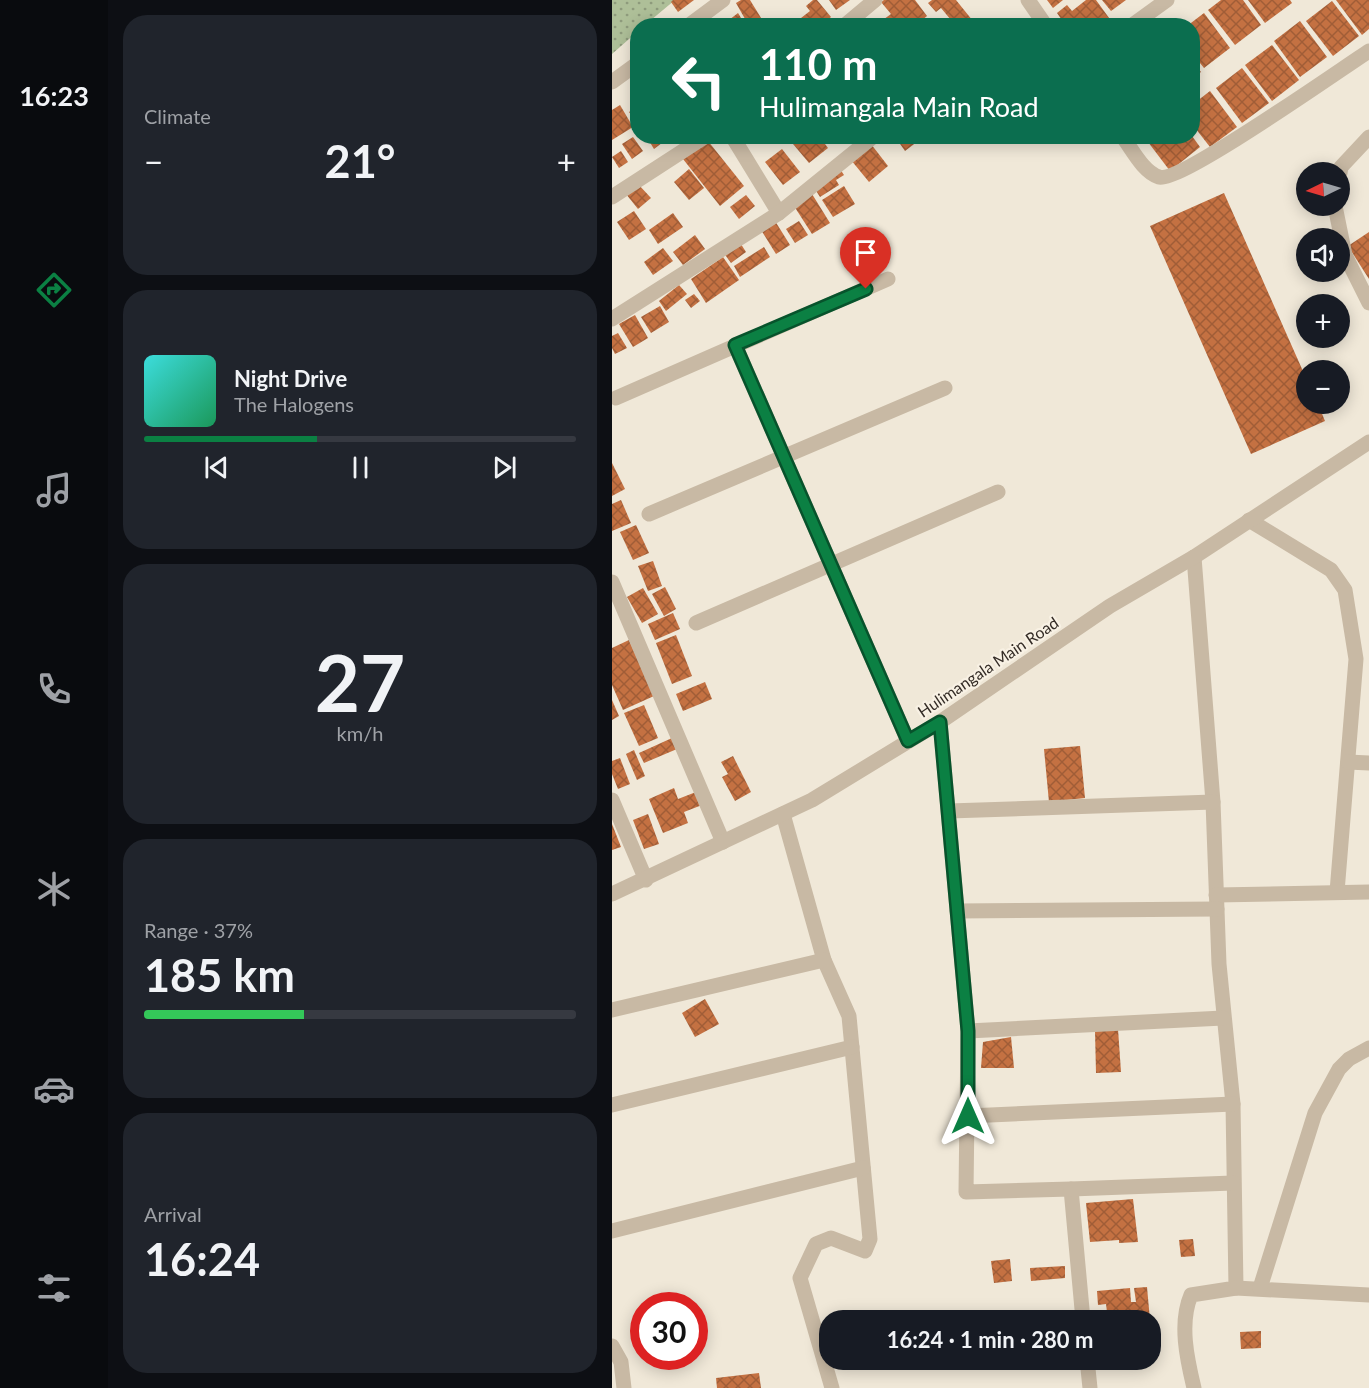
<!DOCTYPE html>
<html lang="en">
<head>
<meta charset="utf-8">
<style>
  :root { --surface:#171b24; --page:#20242c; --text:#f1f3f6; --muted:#9ea1a6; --line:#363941; --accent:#0b8043 }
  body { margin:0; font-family:Lato,sans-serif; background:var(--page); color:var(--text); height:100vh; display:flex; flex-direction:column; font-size:22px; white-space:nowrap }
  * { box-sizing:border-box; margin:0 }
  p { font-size:20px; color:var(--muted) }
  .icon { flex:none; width:33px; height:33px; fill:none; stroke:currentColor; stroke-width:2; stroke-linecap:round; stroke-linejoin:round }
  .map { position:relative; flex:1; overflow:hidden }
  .details { display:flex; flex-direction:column; gap:15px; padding:15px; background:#0d0f14; width:504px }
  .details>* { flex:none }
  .top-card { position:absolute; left:18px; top:18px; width:570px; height:126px; border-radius:24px; box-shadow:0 3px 15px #0003; background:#0b6e4f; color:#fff; overflow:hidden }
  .needle { width:39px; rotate:265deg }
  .tools { position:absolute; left:684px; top:162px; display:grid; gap:12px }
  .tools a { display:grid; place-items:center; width:54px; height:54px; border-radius:50%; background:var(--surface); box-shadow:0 3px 15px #0003; font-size:30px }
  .speed { position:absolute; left:18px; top:1292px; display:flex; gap:12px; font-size:30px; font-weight:700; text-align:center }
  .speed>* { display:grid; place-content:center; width:78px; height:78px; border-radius:50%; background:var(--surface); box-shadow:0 3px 15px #0003; line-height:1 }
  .speed .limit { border:9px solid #d22; background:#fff; color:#111 }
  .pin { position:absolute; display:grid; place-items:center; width:51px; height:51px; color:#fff; margin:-62px -26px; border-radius:50% 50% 50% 0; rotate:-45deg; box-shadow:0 0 6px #0007 }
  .pin .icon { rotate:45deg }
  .me { position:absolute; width:66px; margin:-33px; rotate:0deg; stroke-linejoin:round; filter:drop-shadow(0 0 4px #0008) }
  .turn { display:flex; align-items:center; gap:21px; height:126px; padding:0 30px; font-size:27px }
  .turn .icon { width:78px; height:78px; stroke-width:2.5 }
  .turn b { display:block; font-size:42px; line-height:51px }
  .big { font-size:45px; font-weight:700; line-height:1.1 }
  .details .widget { flex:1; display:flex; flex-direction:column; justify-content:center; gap:9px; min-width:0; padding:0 21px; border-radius:24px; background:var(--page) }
  .details .dial { align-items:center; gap:0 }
  .dial b { font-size:78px; line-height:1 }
  .song { display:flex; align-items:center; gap:18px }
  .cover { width:72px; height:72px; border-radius:9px; background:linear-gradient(135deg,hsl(180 70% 55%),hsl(150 70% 35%)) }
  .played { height:6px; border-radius:3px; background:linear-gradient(90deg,var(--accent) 40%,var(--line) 40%) }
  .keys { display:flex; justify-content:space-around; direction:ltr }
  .heat { display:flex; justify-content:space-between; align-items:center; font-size:33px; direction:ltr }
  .charge { height:9px; border-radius:4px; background:linear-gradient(90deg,#34c759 37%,var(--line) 0) }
  .trip { position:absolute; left:207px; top:1310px; width:342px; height:60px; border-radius:24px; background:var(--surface); box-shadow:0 3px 15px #0003; font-weight:700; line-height:60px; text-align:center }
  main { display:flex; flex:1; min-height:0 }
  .menu { display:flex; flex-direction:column; width:108px; justify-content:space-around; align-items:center; background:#090b0e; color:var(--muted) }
  .menu .icon { width:42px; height:42px }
  .menu .current { color:var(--accent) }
  .menu b { font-size:27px; color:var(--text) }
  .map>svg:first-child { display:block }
  .grass { fill:url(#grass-dots) }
  .building { fill:url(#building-cross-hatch) }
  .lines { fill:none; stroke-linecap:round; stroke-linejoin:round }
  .minor { stroke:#c8b9a4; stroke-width:15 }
  .route-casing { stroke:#07532c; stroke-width:15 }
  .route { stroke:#0b8043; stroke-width:10 }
  .labels { text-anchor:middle; stroke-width:4.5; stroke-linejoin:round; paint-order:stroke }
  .street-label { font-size:16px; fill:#342c26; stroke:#f8f1e4 }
</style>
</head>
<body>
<main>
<nav class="menu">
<b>16:23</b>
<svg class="icon current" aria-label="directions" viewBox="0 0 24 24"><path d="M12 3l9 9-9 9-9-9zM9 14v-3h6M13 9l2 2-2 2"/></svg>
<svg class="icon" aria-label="music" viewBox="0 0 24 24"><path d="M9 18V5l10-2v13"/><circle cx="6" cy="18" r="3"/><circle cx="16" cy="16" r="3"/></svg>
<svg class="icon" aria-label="phone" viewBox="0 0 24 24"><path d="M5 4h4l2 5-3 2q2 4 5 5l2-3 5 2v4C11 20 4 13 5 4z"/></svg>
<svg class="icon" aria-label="climate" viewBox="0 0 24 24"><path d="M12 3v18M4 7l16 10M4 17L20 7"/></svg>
<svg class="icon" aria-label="car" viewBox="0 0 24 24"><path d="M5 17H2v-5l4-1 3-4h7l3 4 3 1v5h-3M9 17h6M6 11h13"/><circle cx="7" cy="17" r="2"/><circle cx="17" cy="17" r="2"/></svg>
<svg class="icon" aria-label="filters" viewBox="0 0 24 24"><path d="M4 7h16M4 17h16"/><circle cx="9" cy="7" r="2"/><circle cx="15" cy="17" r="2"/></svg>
</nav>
<section class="details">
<div class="widget"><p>Climate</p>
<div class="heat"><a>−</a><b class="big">21°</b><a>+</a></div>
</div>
<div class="widget">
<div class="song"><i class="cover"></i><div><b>Night Drive</b><p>The Halogens</p></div></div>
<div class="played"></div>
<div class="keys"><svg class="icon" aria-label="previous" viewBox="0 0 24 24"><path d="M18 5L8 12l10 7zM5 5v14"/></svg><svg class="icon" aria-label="pause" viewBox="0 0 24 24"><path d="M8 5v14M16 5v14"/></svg><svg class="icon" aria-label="next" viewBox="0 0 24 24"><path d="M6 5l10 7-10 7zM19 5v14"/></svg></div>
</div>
<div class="widget dial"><b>27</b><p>km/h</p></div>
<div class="widget"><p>Range · 37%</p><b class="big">185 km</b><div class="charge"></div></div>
<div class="widget"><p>Arrival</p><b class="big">16:24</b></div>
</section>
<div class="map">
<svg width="757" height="1388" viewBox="0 0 757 1388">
  <defs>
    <pattern id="grass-dots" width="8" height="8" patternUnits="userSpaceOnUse" patternTransform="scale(1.5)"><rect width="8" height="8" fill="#aebf98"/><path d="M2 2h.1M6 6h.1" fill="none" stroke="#8e9b7c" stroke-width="1.8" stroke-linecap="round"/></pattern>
    <pattern id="building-cross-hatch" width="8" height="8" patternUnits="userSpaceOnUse" patternTransform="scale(1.5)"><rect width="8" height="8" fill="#c47142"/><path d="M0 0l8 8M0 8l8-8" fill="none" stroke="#a05d37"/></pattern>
  </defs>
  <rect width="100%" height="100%" fill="#f0e8d8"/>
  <path class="grass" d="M0,0h63l-30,25 -7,1 -1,6 -25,22z"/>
  <g class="building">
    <path d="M61,0h21l-16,12 -7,-10z"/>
    <path d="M129,0h9l16,26h-17l-13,-23z"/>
    <path d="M201,0h4l14,17 -11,9h-13l-6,-8 9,-7 -4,-5z"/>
    <path d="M217,0h21l-14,10z"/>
    <path d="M272,0h31l12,16 -12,10h-32l-3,-4 11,-8 -10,-12z"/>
    <path d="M320,0h24l21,26h-21l-15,-18 -5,4 -8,-9z"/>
    <path d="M435,0h16l-10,8z"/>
    <path d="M474,0h10l16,22 -4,4h-42l-9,-13 10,-8 5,6z"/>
    <path d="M490,0h24l-15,11z"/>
    <path d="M609,0h22l18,25 -26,20 -27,-35z"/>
    <path d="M636,0h42l2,3 -27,20z"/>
    <path d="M724,0h33v29l-7,6z"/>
    <path d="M720,1l27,35 -26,20 -27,-35z"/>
    <path d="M126,13l8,13h-13l-4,-6z"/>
    <path d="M592,13l26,35 -26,20 -12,-15v-27h-5z"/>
    <path d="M688,21l27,36 -27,20 -26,-36z"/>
    <path d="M660,45l27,35 -27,21 -27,-36z"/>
    <path d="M580,61l9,11 -9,6z"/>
    <path d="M630,68l27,35 -27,20 -26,-35z"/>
    <path d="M598,91l27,36 -27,20 -18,-23v-19z"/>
    <path d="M8,105l13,22 -21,13v-30z"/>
    <path d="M26,106v18l-9,-12z"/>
    <path d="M34,136h25l-17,13z"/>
    <path d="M207,136l9,12 -19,15 -21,-25z"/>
    <path d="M292,136h17l1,2 -17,13 -7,-10z"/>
    <path d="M536,136h44l8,11 -30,24 -25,-33z"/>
    <path d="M21,137l10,14 -11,8 -10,-15z"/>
    <path d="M96,141l36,45 -24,20 -37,-47z"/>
    <path d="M259,144l17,22 -19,16 -18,-22z"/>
    <path d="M170,149l18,23 -17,13 -18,-23z"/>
    <path d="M9,151l7,11 -9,6 -7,-11z"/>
    <path d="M77,169l15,19 -15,12 -15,-18z"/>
    <path d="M228,169l4,6 -8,5 3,5 -19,12 -7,-11z"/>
    <path d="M26,184l13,14 -13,11 -12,-15z"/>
    <path d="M232,186l11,18 -22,13 -11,-17z"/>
    <path d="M612,193l82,185v26h12l7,17 -74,33 -101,-228z"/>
    <path d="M200,194l18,29 -18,11 -18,-28z"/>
    <path d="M134,195l9,11 -16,13 -9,-12z"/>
    <path d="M22,211l12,18 -17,11 -12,-18z"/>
    <path d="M61,213l10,14 -25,17 -9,-14z"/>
    <path d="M163,221l15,24 -14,9 -15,-24z"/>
    <path d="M187,221l9,14 -13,8 -9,-14z"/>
    <path d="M757,232v47l-21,-33z"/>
    <path d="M83,235l10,14 -22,16 -10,-13z"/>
    <path d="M127,241l7,11 -15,11 -8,-11z"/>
    <path d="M152,247l6,10 -30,20 -6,-11z"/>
    <path d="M51,248l10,13 -20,14 -9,-13z"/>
    <path d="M111,257l16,23 -33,23 -15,-24z"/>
    <path d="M67,285l8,9 -21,17 -7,-10z"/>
    <path d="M82,294l6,7 -9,7 -6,-8z"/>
    <path d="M48,306l9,16 -18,11 -10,-16z"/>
    <path d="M23,315l13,23 -15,9 -14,-23z"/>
    <path d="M6,333l9,15 -12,6 -3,-6v-12z"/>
    <path d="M0,463l13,26 -13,7z"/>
    <path d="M9,500l10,23 -19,8v-27z"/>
    <path d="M24,525l13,28 -16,7 -13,-28z"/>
    <path d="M41,561l9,25 -14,5 -10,-25z"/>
    <path d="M53,587l11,22 -12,7 -12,-22z"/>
    <path d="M31,588l15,26 -16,9 -15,-26z"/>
    <path d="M61,613l7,16 -25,11 -7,-16z"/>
    <path d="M64,635l16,41 -20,8 -16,-41z"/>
    <path d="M17,640l25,56 -31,14 -11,-25v-37z"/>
    <path d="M93,682l7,17 -29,12 -7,-17z"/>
    <path d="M0,700l7,16 -7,4z"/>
    <path d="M32,705l14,33 -19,8 -15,-33z"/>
    <path d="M60,738l5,11 -33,14 -5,-10z"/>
    <path d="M468,746l5,52 -36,4 -5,-53z"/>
    <path d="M22,750l11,26 -8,4 -11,-26z"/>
    <path d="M121,756l18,36 -16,9 -13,-24 6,-3 -7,-12z"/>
    <path d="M8,758l10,26 -12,5 -6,-15v-13z"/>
    <path d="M62,788l4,11 18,-7 6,13 -18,7 4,11 -25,10 -14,-34z"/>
    <path d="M36,814l11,30 -15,5 -11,-29z"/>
    <path d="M0,824l9,23 -9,3z"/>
    <path d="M93,999l14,25 -24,13 -13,-24z"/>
    <path d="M506,1029l3,43 -25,1 -1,-42z"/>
    <path d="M399,1037l3,31h-33l2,-26z"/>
    <path d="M521,1199l5,43 -19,1v-3l-29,2 -4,-39z"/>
    <path d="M581,1239l2,17 -14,1 -2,-17z"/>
    <path d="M398,1259l2,22 -18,2 -3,-22z"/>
    <path d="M453,1266v12l-34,3 -1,-13z"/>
    <path d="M535,1287l3,33h-42l-2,-16 -8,1 -1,-14 33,-3 1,14h5l-2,-14z"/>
    <path d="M649,1331v17l-20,1 -1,-17z"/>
    <path d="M147,1373l2,15h-44l-1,-10z"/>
  </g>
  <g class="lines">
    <g class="minor">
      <path d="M416,0l18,26"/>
      <path d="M76,26l35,-26"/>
      <path d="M232,26l31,-26"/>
      <path d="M519,26l36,-26"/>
      <path d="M0,82l26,-19"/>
      <path d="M120,136l47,77"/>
      <path d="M510,136c10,13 21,36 37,41 21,6 182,-108 210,-126"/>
      <path d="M728,173l1,-6 28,-30"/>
      <path d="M0,197l94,-61"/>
      <path d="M723,206l10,49 24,48"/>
      <path d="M0,319l167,-106 95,-77"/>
      <path d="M123,345l173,396"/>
      <path d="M4,398l272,-119"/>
      <path d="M37,514l296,-126"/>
      <path d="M637,520l82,50 14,20 11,69 -19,233"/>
      <path d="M582,557l19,245 6,162 14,140 3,184 -45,7c-12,28 -4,64 3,93"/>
      <path d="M0,582l111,260"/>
      <path d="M84,623l302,-131"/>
      <path d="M328,722l28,309 -2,161 105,-3 12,131"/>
      <path d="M736,762l21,1"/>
      <path d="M0,800l34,80"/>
      <path d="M337,811l264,-9"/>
      <path d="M171,814l41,146 25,56 21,223 -5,12 -34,-13 -15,6 -16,34 32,110"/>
      <path d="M0,894l200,-94 128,-78 170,-116 84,-49 175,-115"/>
      <path d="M604,895l153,-3"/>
      <path d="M345,911l260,-2"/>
      <path d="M0,1010l212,-50"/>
      <path d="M356,1031l255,-13"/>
      <path d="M0,1105l240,-58"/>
      <path d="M356,1116l265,-12"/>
      <path d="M459,1189l162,-6"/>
      <path d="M0,1231l251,-63"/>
      <path d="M624,1288l133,7"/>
      <path d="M648,1288l55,-175 24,-44 10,-10 20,-11"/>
      <path d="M0,1346l9,16 3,26"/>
      <path d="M475,1359l3,29"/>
    </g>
  </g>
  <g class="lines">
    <g class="route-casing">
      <path id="route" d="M254,289l-131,56 173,396 32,-19 28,309v85"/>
    </g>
    <use href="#route" class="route"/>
  </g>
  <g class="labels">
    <g class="street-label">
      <text transform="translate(376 667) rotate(-34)" y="6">Hulimangala Main Road</text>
    </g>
  </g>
</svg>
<div class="tools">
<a><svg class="needle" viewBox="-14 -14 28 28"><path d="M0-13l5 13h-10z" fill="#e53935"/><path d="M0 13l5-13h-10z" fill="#9ea1a6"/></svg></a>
<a><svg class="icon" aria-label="sound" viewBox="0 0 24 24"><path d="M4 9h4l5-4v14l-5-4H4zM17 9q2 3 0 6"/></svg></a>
<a>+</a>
<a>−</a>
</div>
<div class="speed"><div class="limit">30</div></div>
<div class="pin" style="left:254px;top:289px;background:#d93025"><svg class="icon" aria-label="arrive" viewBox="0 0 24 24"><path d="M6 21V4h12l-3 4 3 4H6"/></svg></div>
<svg class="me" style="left:356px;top:1116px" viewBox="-20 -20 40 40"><path d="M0-17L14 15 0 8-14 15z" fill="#0b8043" stroke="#fff" stroke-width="4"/></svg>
<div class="trip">16:24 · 1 min · 280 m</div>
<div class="top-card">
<div class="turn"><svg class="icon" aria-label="left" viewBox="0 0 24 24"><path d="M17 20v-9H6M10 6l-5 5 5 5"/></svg><div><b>110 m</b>Hulimangala Main Road</div></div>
</div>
</div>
</main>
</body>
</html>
